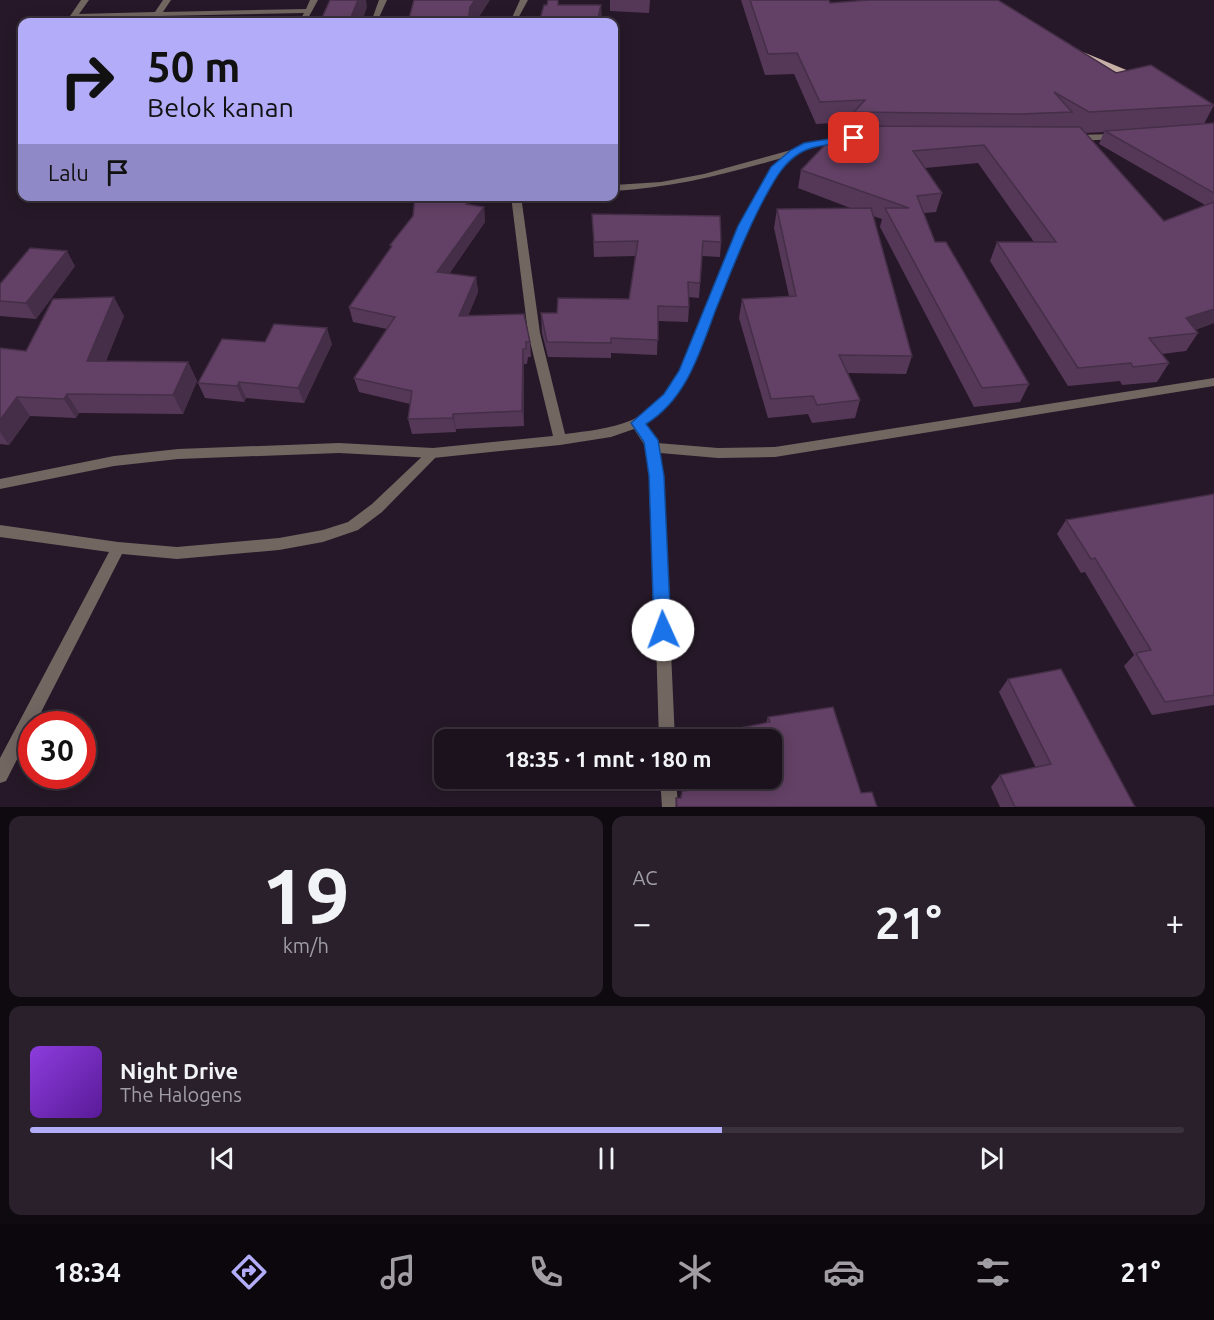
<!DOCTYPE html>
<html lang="id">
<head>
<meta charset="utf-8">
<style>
  :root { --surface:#1c121e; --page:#29202b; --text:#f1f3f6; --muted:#a09ea4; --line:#3a323c; --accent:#b3adf9 }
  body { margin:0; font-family:Ubuntu,sans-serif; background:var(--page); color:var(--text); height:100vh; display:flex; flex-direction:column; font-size:22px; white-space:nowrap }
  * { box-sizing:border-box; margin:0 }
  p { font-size:20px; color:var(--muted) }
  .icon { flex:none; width:33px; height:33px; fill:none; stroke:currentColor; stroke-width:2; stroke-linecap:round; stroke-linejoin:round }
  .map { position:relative; height:807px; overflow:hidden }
  .details { display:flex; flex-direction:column; gap:9px; padding:9px; background:#0f0a10; flex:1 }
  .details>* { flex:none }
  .guide { position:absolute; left:18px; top:18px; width:600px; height:183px; border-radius:12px; box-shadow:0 3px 15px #0003,0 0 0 2px var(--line); background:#b3adf9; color:#111; overflow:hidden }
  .speed { position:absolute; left:18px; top:711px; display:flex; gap:12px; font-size:30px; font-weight:700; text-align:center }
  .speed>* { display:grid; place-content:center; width:78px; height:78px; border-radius:50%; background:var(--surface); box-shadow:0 3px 15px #0003,0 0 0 2px var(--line); line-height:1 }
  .speed .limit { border:9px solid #d22; background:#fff; color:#111 }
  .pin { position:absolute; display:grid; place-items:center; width:51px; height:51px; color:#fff; margin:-26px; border-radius:12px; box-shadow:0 3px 9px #0006 }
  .me { position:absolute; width:66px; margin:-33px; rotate:358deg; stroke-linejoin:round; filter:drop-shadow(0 0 4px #0008) }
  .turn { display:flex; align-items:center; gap:21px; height:126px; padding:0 30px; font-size:27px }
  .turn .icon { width:78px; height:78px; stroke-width:2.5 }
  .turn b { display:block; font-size:42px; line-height:51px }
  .then { display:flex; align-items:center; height:57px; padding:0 30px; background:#0003; gap:12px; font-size:22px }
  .big { font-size:45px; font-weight:700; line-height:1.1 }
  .details .tile { flex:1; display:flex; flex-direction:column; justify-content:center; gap:9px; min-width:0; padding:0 21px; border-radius:12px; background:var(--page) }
  .details .dial { align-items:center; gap:0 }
  .dial b { font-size:78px; line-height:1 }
  .song { display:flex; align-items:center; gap:18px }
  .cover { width:72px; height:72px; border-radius:9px; background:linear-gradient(135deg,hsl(270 70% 55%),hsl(270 70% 35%)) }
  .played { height:6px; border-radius:3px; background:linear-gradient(90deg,var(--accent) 60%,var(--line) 60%) }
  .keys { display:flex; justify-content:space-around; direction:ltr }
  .heat { display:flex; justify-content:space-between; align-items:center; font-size:33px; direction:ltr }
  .details .tiles { flex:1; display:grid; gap:9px; grid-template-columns:1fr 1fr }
  .tile:last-child { grid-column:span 2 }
  .trip { position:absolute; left:434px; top:729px; width:348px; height:60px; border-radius:12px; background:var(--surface); box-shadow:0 3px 15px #0003,0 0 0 2px var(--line); font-weight:700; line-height:60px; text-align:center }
  .menu { display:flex; height:96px; justify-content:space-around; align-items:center; background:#0b070c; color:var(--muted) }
  .menu .icon { width:42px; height:42px }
  .menu .active { color:var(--accent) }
  .menu b { font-size:27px; color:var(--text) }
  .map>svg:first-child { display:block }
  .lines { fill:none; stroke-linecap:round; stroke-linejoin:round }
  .lane { fill:#726661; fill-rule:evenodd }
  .street { fill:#726661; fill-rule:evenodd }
  .primary { fill:#c7b0a5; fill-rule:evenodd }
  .wall { fill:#553858; fill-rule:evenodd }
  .shaded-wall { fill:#452e47 }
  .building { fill:#634166; stroke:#452e47; stroke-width:1.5 }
  .route { fill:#1a73e8; stroke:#114b97; stroke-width:1.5 }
</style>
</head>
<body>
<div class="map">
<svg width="1214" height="807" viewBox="0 0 1214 807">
  <rect width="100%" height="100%" fill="#261828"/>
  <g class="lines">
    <path class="lane" d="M433,448l4,2 2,3 -2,3 -55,56 -24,18 -35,12 -44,8 -102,9 -55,-5 -87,170h-3v6l-26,51 -6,2v-25l109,-206 -109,-15v-12l118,17 59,5 102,-9 44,-8 25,-8 24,-18 57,-54z"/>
    <g class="street">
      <path d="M81,0h8l-10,14 76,-2 8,-12h8l-8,12 143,-3 4,-9h8l-12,22h-7l5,-9 -144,3 -6,5 -4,-2 2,-2 -81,1 -1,-2z"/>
      <path d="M379,0h8l-10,22h-6z"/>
      <path d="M520,0h8l-12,22h-6z"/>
      <path d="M1117,134l3,1v4l-46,2 -4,-3 4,-3z"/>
      <path d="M844,136l3,1v4c-16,4 -34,3 -48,13 -19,12 -28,31 -38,50 -19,35 -32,73 -47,110 -17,41 -30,86 -70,110l13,19 61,5 57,-1 439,-69v8l-439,71 -57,1 -58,-5 3,22 12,265h-16l-8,-265 -4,-26 -13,-20 -23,8 -51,8 -127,13 -94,-5 -161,6 -64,7 -114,23v-10l114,-23 64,-7 161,-6 94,5 120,-12 -25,-103 -17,-137h10l19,137 25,101c22,-3 46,-5 67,-14 41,-18 54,-66 70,-103 14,-36 27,-72 45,-106 10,-18 19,-39 35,-53 -56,16 -110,30 -168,33v-6l47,-3 43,-8 87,-24 14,-7z"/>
      <path d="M660,778h16l2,29h-16z"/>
    </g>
    <path class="primary" d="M1075,52h8l65,27 -9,2 -64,-25z"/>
  </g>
  <g class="wall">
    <path d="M610,0h40l-1,13 -39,-2z"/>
    <path d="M741,0h88l1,3 286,70 98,32 -10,19 10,-1v200l-19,7 3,3 -12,18 -24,3 7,9 -12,19 -35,3 -2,-4 -52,5 -78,-125 7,-19h37l-56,-79 -53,5 17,25 -6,19 -12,1 11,29 94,142 -9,18 -46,5 -94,-180 2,-8 -9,-3 39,140 -6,18 -58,-1 12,27 -5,18 -43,5 -4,-9 -40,4 -29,-100 3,-19 47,-3 -15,-68 3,-19h76l-55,-21 3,-18 50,-44v-4l-35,2 -22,-50 -29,1zM1104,132l-5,12 106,61 -41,16 -79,-88z"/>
    <path d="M469,205l15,2 1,15 -36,52 27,3 2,15 -10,24 62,26 1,15h-3l-1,7h-3v62l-68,3v3l-44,2 -4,-15 2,-15 -51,-12 -5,-14 33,-49 -34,-7 -4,-15 42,-59 -1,-3 23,-29z"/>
    <path d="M592,214l129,28 -1,15 -18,-1 -3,42 -11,-1 1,10 -1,15 -30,-1 -1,34 -46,-2v5l-63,-1 -6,-24 -1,-20h16l72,-14 6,-43 -41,1z"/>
    <path d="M75,266l-39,53 -36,-3v-32z"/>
    <path d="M124,316l-18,45 82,1 9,19 -14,33 -104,-1 -3,5 -46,-2 -21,29 -9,-1v-96l26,3z"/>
    <path d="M265,342l67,2 -28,59 -58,-5 -2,4 -39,-4 -7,-15z"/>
    <path d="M1214,494v211l-62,10 -28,-49 10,-11 -49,-83 -4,1 -24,-39 9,-14z"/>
    <path d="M1008,679l127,128h-135l-9,-20 9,-12 36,-7 -37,-76z"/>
    <path d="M768,717l93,76 16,14h-202l1,-9h4l2,-7 47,-4 -3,-9h45v-38h-53l1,-8 47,-9z"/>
  </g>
  <g class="shaded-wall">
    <path d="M358,0h8l1,7 -5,15h-13z"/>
    <path d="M475,0h15l-14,22h-8l2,-15z"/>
    <path d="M601,5l1,13 -2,4h-3z"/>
    <path d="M466,196h3l-1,23 -2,-15z"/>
    <path d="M484,207l1,15 -46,65 -2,-15z"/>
    <path d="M67,251l8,15 -39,53 -10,-16z"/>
    <path d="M476,277l2,15 -17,39 -2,-15z"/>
    <path d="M114,297l10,19 -26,64 -11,-19z"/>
    <path d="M1214,309v14l-33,11 5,-16z"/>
    <path d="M327,328l5,16 -28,59 -6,-15z"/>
    <path d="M523,349l1,15v62l-2,-15z"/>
    <path d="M188,362l9,19 -14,33 -10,-19z"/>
    <path d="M239,382l7,16 -2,4 -7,-16z"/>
    <path d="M67,394l12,19 -3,5 -12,-19z"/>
    <path d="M17,397l13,19 -21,29 -9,-13v-12z"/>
    <path d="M453,414l3,15v3l-3,-14z"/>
  </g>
  <g class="building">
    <path d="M330,0h28l-9,22h-29z"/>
    <path d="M414,0h61l-5,7 -2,15h-60z"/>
    <path d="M548,0h10v5h43l-4,17h-58l5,-17h3z"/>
    <path d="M750,0h79l1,3 38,-3h130l118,73 35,-8 63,40 -125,7 -35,-20 18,20 -52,2 -166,-2 11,-12 -45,2 -23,-49 -29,1z"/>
    <path d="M1214,123v70l-109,-62z"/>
    <path d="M843,126l237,1 84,94 50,-19v107l-28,9 12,15 -49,5 20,25 -36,4 -2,-4 -53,5 -81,-126h59l-72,-97 -71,6 29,42 -25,3 18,46h11l83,142 -47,4 -97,-180h24l-108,-38z"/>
    <path d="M415,196h51v8l18,3 -47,65 39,5 -17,39 65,-2 6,28h-4v7h-3l-1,62 -69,3v4l-45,1 4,-28 -58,-13 41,-61 -46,-10 43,-61 -2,-1 23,-29z"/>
    <path d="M871,208l41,148 -73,-1 21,45 -43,5 -4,-9 -42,3 -29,-100 54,-3 -19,-87z"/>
    <path d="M592,214l128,2 1,26 -18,-1 -3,42 -12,-1 1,25 -31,-1v34l-47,-2v5l-64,-1 -6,-29h16l1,-15 71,1 9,-58 -44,1z"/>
    <path d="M30,248l37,3 -41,52 -26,-2v-17z"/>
    <path d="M114,297l-27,64 101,1 -15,33 -106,-1 -3,5 -47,-2 -17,23v-72l26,3 27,-52z"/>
    <path d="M274,324l53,4 -29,60 -59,-6 -2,4 -39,-3 24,-44 43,3z"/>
    <path d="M1214,494v201l-49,7 -29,-49 15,-3 -56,-92 -4,1 -25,-39z"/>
    <path d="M1061,669l74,138h-120l-15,-32 51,-11 -43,-85z"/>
    <path d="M833,707l28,86 11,-1 5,15h-200l-1,-9h5l1,-7 53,-5 -3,-8h39v-38h-50l-2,-8 51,-10 -2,-5z"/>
  </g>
  <path class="route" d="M854,135l5,3 -1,2c-19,5 -41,3 -58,13 -18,11 -26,28 -36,46 -19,35 -33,73 -48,110 -16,42 -29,90 -70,115l12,16 6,36 7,154 -3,5 -5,2 -6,-2 -3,-5 -5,-154 -5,-34 -13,-19 33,-29 15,-23 59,-145 33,-59 20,-17 13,-7z"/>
</svg>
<div class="speed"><div class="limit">30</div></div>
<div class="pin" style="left:854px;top:138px;background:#d93025"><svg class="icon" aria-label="arrive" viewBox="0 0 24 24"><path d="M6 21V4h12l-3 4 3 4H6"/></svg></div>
<svg class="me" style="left:663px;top:630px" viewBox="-20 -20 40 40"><circle r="19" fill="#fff"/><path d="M0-13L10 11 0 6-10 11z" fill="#1a73e8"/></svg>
<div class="trip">18:35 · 1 mnt · 180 m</div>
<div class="guide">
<div class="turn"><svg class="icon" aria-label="right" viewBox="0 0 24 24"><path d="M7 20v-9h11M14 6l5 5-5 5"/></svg><div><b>50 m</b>Belok kanan</div></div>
<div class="then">Lalu<svg class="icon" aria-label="arrive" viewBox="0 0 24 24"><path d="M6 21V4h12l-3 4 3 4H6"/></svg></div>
</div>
</div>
<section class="details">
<div class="tiles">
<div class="tile dial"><b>19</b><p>km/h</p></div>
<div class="tile"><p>AC</p>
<div class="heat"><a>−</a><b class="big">21°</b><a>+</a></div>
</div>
<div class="tile">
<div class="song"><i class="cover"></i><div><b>Night Drive</b><p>The Halogens</p></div></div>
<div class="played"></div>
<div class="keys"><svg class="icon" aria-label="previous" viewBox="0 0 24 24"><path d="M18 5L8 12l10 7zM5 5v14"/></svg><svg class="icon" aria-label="pause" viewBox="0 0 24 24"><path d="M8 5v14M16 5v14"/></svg><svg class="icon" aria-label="next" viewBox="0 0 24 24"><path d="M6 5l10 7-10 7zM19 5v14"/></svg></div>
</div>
</div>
</section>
<nav class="menu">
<b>18:34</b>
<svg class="icon active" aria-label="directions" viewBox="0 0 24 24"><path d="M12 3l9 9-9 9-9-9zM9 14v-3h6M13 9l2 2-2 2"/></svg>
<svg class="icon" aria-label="music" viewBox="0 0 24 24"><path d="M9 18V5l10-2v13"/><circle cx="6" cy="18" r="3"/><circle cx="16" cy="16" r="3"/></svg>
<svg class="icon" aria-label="phone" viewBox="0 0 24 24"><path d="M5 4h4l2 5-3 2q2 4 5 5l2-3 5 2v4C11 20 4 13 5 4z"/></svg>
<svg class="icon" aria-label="climate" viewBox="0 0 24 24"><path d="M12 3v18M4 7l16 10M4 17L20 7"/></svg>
<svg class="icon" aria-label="car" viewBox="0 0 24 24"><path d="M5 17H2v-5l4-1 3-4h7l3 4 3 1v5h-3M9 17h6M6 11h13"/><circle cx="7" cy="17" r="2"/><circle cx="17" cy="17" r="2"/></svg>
<svg class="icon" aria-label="filters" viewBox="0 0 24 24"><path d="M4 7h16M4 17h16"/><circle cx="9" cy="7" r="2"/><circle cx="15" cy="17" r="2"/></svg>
<b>21°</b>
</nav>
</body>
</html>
